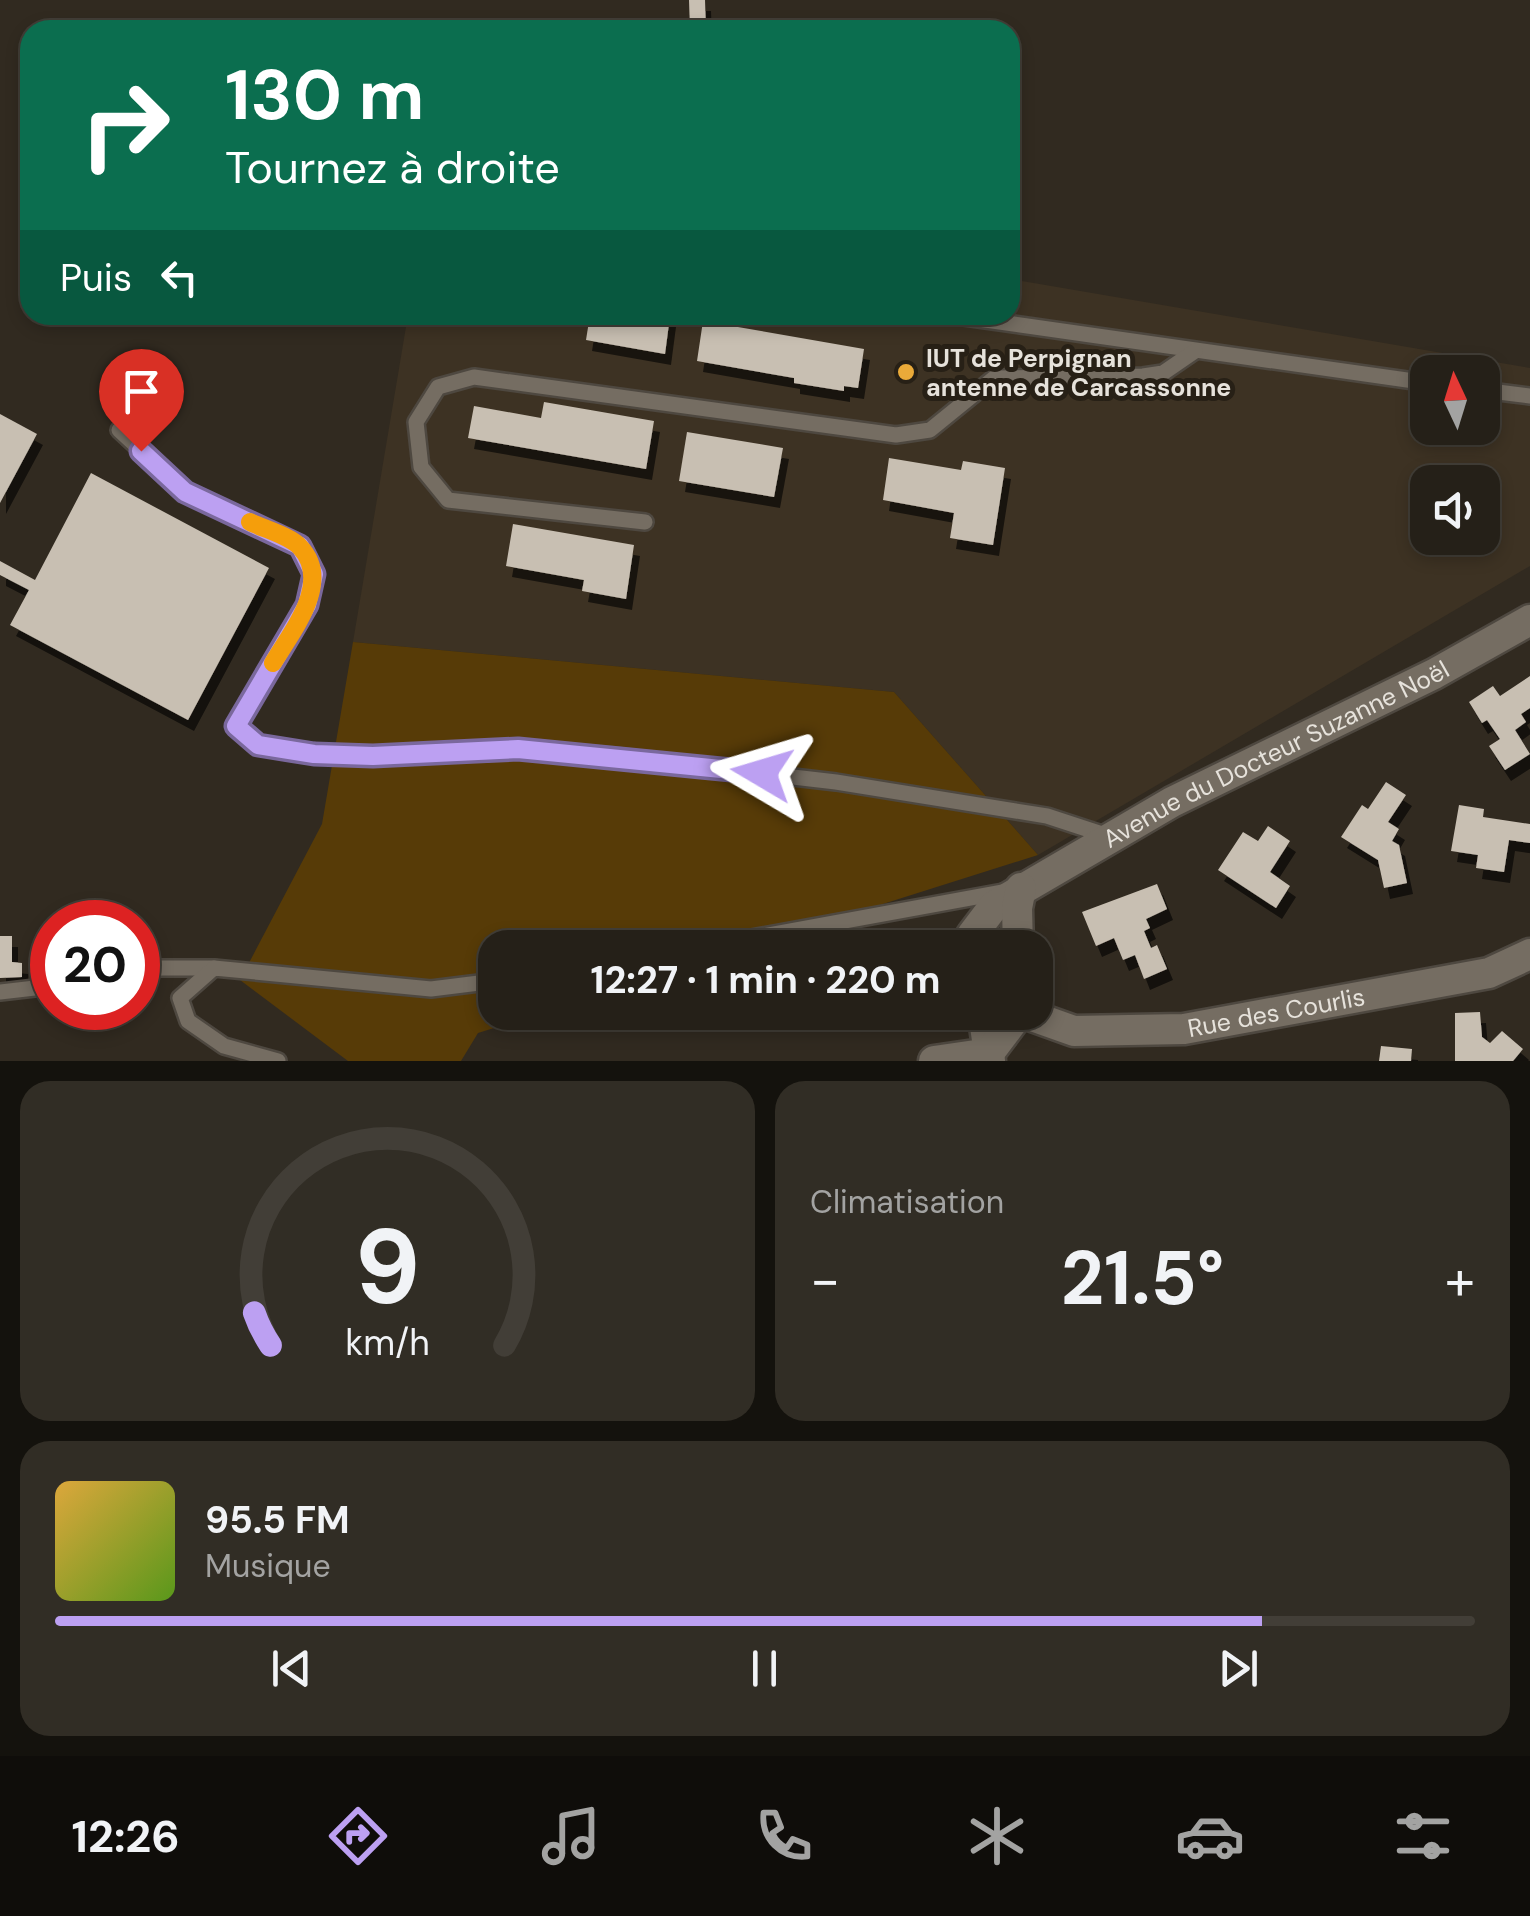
<!DOCTYPE html>
<html lang="fr">
<head>
<meta charset="utf-8">
<style>
  :root { --surface:#252018; --page:#312d25; --text:#f1f3f6; --muted:#a3a3a2; --line:#423e37; --accent:#bca0f2 }
  body { margin:0; font-family:"DM Sans",sans-serif; background:var(--page); color:var(--text); height:100vh; display:flex; flex-direction:column; font-size:38px; white-space:nowrap }
  * { box-sizing:border-box; margin:0 }
  p { font-size:32px; color:var(--muted) }
  .icon { flex:none; width:55px; height:55px; fill:none; stroke:currentColor; stroke-width:2; stroke-linecap:round; stroke-linejoin:round }
  .map { position:relative; height:1061px; overflow:hidden }
  .drawer { display:flex; flex-direction:column; gap:20px; padding:20px; background:#14120d; flex:1 }
  .drawer>* { flex:none }
  .banner { position:absolute; left:20px; top:20px; width:1000px; height:305px; border-radius:30px; box-shadow:0 5px 15px #0003,0 0 0 2px var(--line); background:#0b6e4f; color:#fff; overflow:hidden }
  .needle { width:65px; rotate:356deg }
  .fabs { position:absolute; left:1410px; top:355px; display:grid; gap:20px }
  .fabs a { display:grid; place-items:center; width:90px; height:90px; border-radius:20px; background:var(--surface); box-shadow:0 5px 15px #0003,0 0 0 2px var(--line); font-size:50px }
  .speed { position:absolute; left:30px; top:900px; display:flex; gap:20px; font-size:50px; font-weight:700; text-align:center }
  .speed>* { display:grid; place-content:center; width:130px; height:130px; border-radius:50%; background:var(--surface); box-shadow:0 5px 15px #0003,0 0 0 2px var(--line); line-height:1 }
  .speed .limit { border:15px solid #d22; background:#fff; color:#111 }
  .pin { position:absolute; display:grid; place-items:center; width:85px; height:85px; color:#fff; margin:-102px -42px; border-radius:50% 50% 50% 0; rotate:-45deg; box-shadow:0 0 10px #0007 }
  .pin .icon { rotate:45deg }
  .me { position:absolute; width:110px; margin:-55px; rotate:277deg; stroke-linejoin:round; filter:drop-shadow(0 0 8px #0008) }
  .turn { display:flex; align-items:center; gap:35px; height:210px; padding:0 40px; font-size:45px }
  .turn .icon { width:130px; height:130px; stroke-width:2.5 }
  .turn b { display:block; font-size:70px; line-height:85px }
  .then { display:flex; align-items:center; height:95px; padding:0 40px; background:#0003; gap:20px; font-size:38px }
  .big { font-size:75px; font-weight:700; line-height:1.1 }
  .drawer .widget { flex:1; display:flex; flex-direction:column; justify-content:center; gap:15px; min-width:0; padding:0 35px; border-radius:30px; background:var(--page) }
  .drawer .dial { align-items:center; gap:0 }
  .dial svg { height:260px; overflow:visible; fill:none; stroke:var(--line); stroke-width:7; stroke-linecap:round; text-anchor:middle }
  .dial text { fill:var(--text); stroke:none }
  .song { display:flex; align-items:center; gap:30px }
  .cover { width:120px; height:120px; border-radius:15px; background:linear-gradient(135deg,hsl(40 70% 55%),hsl(90 70% 35%)) }
  .played { height:10px; border-radius:5px; background:linear-gradient(90deg,var(--accent) 85%,var(--line) 85%) }
  .keys { display:flex; justify-content:space-around; direction:ltr }
  .heat { display:flex; justify-content:space-between; align-items:center; font-size:55px; direction:ltr }
  .drawer .tiles { flex:1; display:grid; gap:20px; grid-template-columns:1fr 1fr }
  .widget:last-child { grid-column:span 2 }
  .trip { position:absolute; left:478px; top:930px; width:575px; height:100px; border-radius:30px; background:var(--surface); box-shadow:0 5px 15px #0003,0 0 0 2px var(--line); font-weight:700; line-height:100px; text-align:center }
  .dock { display:flex; height:160px; justify-content:space-around; align-items:center; background:#0f0d0a; color:var(--muted) }
  .dock .icon { width:70px; height:70px }
  .dock .on { color:var(--accent) }
  .dock b { font-size:45px; color:var(--text) }
  .map>svg:first-child { display:block }
  .built { fill:#3d3223; fill-rule:evenodd }
  .green { fill:#573b07 }
  .building { fill:#c8bfb2; filter:url(#shadow) }
  .lines { fill:none; stroke-linecap:round; stroke-linejoin:round }
  .lane-casing { stroke:#4e4840; stroke-width:20 }
  .street-casing { stroke:#4e4840; stroke-width:35 }
  .lane { stroke:#756d62; stroke-width:15 }
  .street { stroke:#756d62; stroke-width:30 }
  .route-casing { stroke:#7a689d; stroke-width:25 }
  .route { stroke:#bca0f2; stroke-width:18 }
  .slow { stroke:#f59e0b; stroke-width:18 }
  .poi-dot { fill:#eaaa39; stroke:#272016; stroke-width:4 }
  .labels { text-anchor:middle; stroke-width:10; stroke-linejoin:round; paint-order:stroke }
  .poi-label { font-size:25px; font-weight:bold; fill:#e6e2db; stroke:#272016; text-anchor:start }
  .street-label { font-size:25px; fill:#e6e2db; stroke:#272016 }
</style>
</head>
<body>
<div class="map">
<svg width="1530" height="1061" viewBox="0 0 1530 1061">
  <defs>
    <filter id="shadow"><feDropShadow dx="6" dy="11" stdDeviation="0" flood-color="#0009"/></filter>
  </defs>
  <rect width="100%" height="100%" fill="#312a20"/>
  <path class="built" d="M1010,279l520,89v198l-492,289 -144,-163 -541,-50 55,-327h602zM1428,372h54v56h-54zM1428,482h54v56h-54z"/>
  <path class="green" d="M353,642l541,50 144,163 -291,92 -252,1v64l47,1 -64,20 -17,28h-113l-108,-81 82,-156z"/>
  <g class="building">
    <path d="M689,0h16l1,30h-16z"/>
    <path d="M590,315l80,1 -5,38 -79,-14z"/>
    <path d="M703,321l161,28 -6,39 -14,-2v5l-50,-8v-5l-97,-17z"/>
    <path d="M544,402l110,19 -8,48 -178,-31 6,-32 67,12z"/>
    <path d="M0,414l37,20 -37,69z"/>
    <path d="M687,432l96,16 -9,49 -95,-16z"/>
    <path d="M889,458l72,12 2,-9 42,7 -12,77 -43,-7 4,-25 -71,-13z"/>
    <path d="M91,473l178,95 -81,152 -178,-95 19,-35 -29,-15v-14l35,19z"/>
    <path d="M513,524l121,21 -8,54 -44,-8 2,-11 -78,-14z"/>
    <path d="M1530,676v32l-9,6 5,8 -11,8 15,24 -25,16 -16,-24 11,-7 -13,-19 -5,3 -13,-21 24,-16 7,10z"/>
    <path d="M1386,782l20,13 -18,27 11,7 -7,12 7,4 8,38 -23,5 -6,-28 -37,-23 21,-32 6,4z"/>
    <path d="M1459,805l25,4 -1,8 47,7v19l-21,-3 -5,32 -28,-4 2,-13 -27,-4z"/>
    <path d="M1268,826l22,15 -20,31 20,14 -14,22 -58,-38 25,-38 15,9z"/>
    <path d="M1157,884l10,25 -21,10 4,9 -6,3 7,17 6,-3 10,24 -23,10 -9,-24 -12,5 -9,-22 -18,8 -14,-34z"/>
    <path d="M0,936h12v26l10,1v14l-22,1z"/>
    <path d="M1480,1012l2,25 8,6 12,-12 21,18 -10,12h-58v-48z"/>
    <path d="M1381,1046l31,3 -1,12h-32z"/>
  </g>
  <g class="lines">
    <g class="lane-casing">
      <g id="lane">
        <path d="M950,315l478,68"/>
        <path d="M1482,390l48,6"/>
        <path d="M119,430l66,61 115,55 14,27 -7,32 -71,120 22,20 56,9 59,2 145,-7 96,7 222,26 211,34 64,21"/>
        <path d="M645,522l-197,-22 -27,-33 -5,-45 22,-35 36,-10 422,58 34,-5 64,-52 149,-2 20,-3 32,-22"/>
        <path d="M697,948l306,-56"/>
        <path d="M138,968h76"/>
        <path d="M0,992l52,-6"/>
        <path d="M278,1061l-54,-15 -36,-25 -8,-23 34,-30 217,21 64,-8"/>
      </g>
    </g>
    <g class="street-casing">
      <g id="street">
        <path id="s1" d="M974,948l-2,-13 22,-29 178,-104 262,-128 96,-54"/>
        <path d="M1018,948l-1,-40 4,-20"/>
        <path d="M983,1012l7,49"/>
        <path id="s2" d="M1021,1012l53,19 110,-2 305,-56 41,-19"/>
        <path d="M934,1061l55,-8 31,-41"/>
      </g>
    </g>
    <use href="#lane" class="lane"/>
    <use href="#street" class="street"/>
  </g>
  <g class="lines">
    <g class="route-casing">
      <path id="route" d="M141,451l44,41 115,54 14,28 -7,31 -71,121 22,19 56,9 59,2 145,-7 244,24"/>
    </g>
    <use href="#route" class="route"/>
    <path class="slow" d="M250,522c14,7 40,14 50,25 33,35 -8,84 -27,116"/>
  </g>
  <circle class="poi-dot" cx="906" cy="372" r="10"/>
  <g class="labels">
    <g class="poi-label">
      <text x="926" y="367">IUT de Perpignan<tspan x="926" dy="29">antenne de Carcassonne</tspan></text>
    </g>
    <g class="street-label">
      <text dy="9" stroke="none"><textPath href="#s1" startOffset="370">Avenue du Docteur Suzanne Noël</textPath></text>
      <text dy="9" stroke="none"><textPath href="#s2" startOffset="260">Rue des Courlis</textPath></text>
    </g>
  </g>
</svg>
<div class="fabs">
<a><svg class="needle" viewBox="-14 -14 28 28"><path d="M0-13l5 13h-10z" fill="#e53935"/><path d="M0 13l5-13h-10z" fill="#a3a3a2"/></svg></a>
<a><svg class="icon" aria-label="sound" viewBox="0 0 24 24"><path d="M4 9h4l5-4v14l-5-4H4zM17 9q2 3 0 6"/></svg></a>
</div>
<div class="speed"><div class="limit">20</div></div>
<div class="pin" style="left:141px;top:451px;background:#d93025"><svg class="icon" aria-label="arrive" viewBox="0 0 24 24"><path d="M6 21V4h12l-3 4 3 4H6"/></svg></div>
<svg class="me" style="left:762px;top:773px" viewBox="-20 -20 40 40"><path d="M0-17L14 15 0 8-14 15z" fill="#bca0f2" stroke="#fff" stroke-width="4"/></svg>
<div class="trip">12:27 · 1 min · 220 m</div>
<div class="banner">
<div class="turn"><svg class="icon" aria-label="right" viewBox="0 0 24 24"><path d="M7 20v-9h11M14 6l5 5-5 5"/></svg><div><b>130 m</b>Tournez à droite</div></div>
<div class="then">Puis<svg class="icon" aria-label="left" viewBox="0 0 24 24"><path d="M17 20v-9H6M10 6l-5 5 5 5"/></svg></div>
</div>
</div>
<section class="drawer">
<div class="tiles">
<div class="widget dial"><svg viewBox="0 0 100 80">
<path d="M14 69A42 42 0 1 1 86 69"/>
<path d="M14 69A42 42 0 0 1 9 59" stroke="#bca0f2"/>
<text x="50" y="56" font-size="32" font-weight="700">9</text>
<text x="50" y="72" font-size="11">km/h</text>
</svg></div>
<div class="widget"><p>Climatisation</p>
<div class="heat"><a>−</a><b class="big">21.5°</b><a>+</a></div>
</div>
<div class="widget">
<div class="song"><i class="cover"></i><div><b>95.5 FM</b><p>Musique</p></div></div>
<div class="played"></div>
<div class="keys"><svg class="icon" aria-label="previous" viewBox="0 0 24 24"><path d="M18 5L8 12l10 7zM5 5v14"/></svg><svg class="icon" aria-label="pause" viewBox="0 0 24 24"><path d="M8 5v14M16 5v14"/></svg><svg class="icon" aria-label="next" viewBox="0 0 24 24"><path d="M6 5l10 7-10 7zM19 5v14"/></svg></div>
</div>
</div>
</section>
<nav class="dock">
<b>12:26</b>
<svg class="icon on" aria-label="directions" viewBox="0 0 24 24"><path d="M12 3l9 9-9 9-9-9zM9 14v-3h6M13 9l2 2-2 2"/></svg>
<svg class="icon" aria-label="music" viewBox="0 0 24 24"><path d="M9 18V5l10-2v13"/><circle cx="6" cy="18" r="3"/><circle cx="16" cy="16" r="3"/></svg>
<svg class="icon" aria-label="phone" viewBox="0 0 24 24"><path d="M5 4h4l2 5-3 2q2 4 5 5l2-3 5 2v4C11 20 4 13 5 4z"/></svg>
<svg class="icon" aria-label="climate" viewBox="0 0 24 24"><path d="M12 3v18M4 7l16 10M4 17L20 7"/></svg>
<svg class="icon" aria-label="car" viewBox="0 0 24 24"><path d="M5 17H2v-5l4-1 3-4h7l3 4 3 1v5h-3M9 17h6M6 11h13"/><circle cx="7" cy="17" r="2"/><circle cx="17" cy="17" r="2"/></svg>
<svg class="icon" aria-label="filters" viewBox="0 0 24 24"><path d="M4 7h16M4 17h16"/><circle cx="9" cy="7" r="2"/><circle cx="15" cy="17" r="2"/></svg>
</nav>
</body>
</html>
